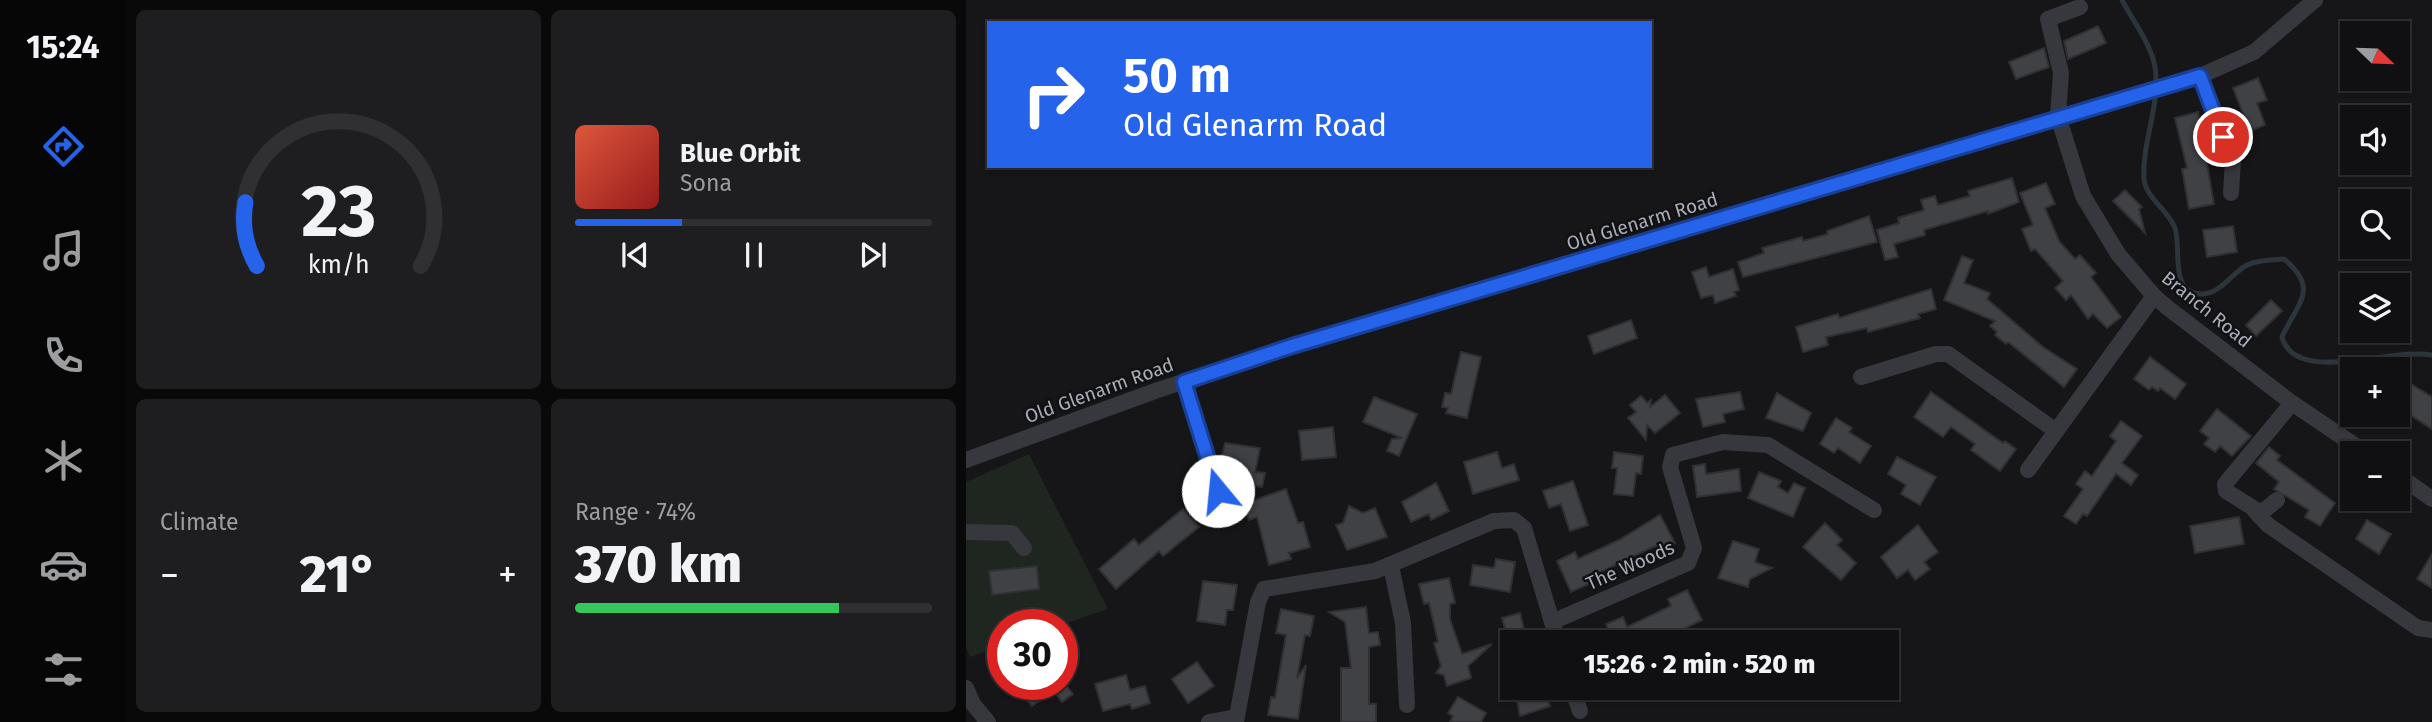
<!DOCTYPE html>
<html lang="en">
<head>
<meta charset="utf-8">
<style>
  :root { --surface:#101012; --page:#1e1e20; --text:#f1f3f6; --muted:#9c9d9f; --line:#303032; --accent:#2563eb }
  body { margin:0; font-family:"Fira Sans",sans-serif; background:var(--page); color:var(--text); height:100vh; display:flex; flex-direction:column; font-size:26px; white-space:nowrap }
  * { box-sizing:border-box; margin:0 }
  p { font-size:23px; color:var(--muted) }
  .icon { flex:none; width:38px; height:38px; fill:none; stroke:currentColor; stroke-width:2; stroke-linecap:round; stroke-linejoin:round }
  .map { position:relative; flex:1; overflow:hidden }
  .drawer { display:flex; flex-direction:column; gap:10px; padding:10px; background:#09090a; width:840px }
  .drawer>* { flex:none }
  .hud { position:absolute; left:21px; top:21px; width:665px; height:147px; border-radius:0px; box-shadow:0 2px 5px #0004,0 0 0 2px var(--line); background:#2563eb; color:#fff; overflow:hidden }
  .needle { width:46px; rotate:113deg }
  .fabs { position:absolute; left:1374px; top:21px; display:grid; gap:14px }
  .fabs a { display:grid; place-items:center; width:70px; height:70px; border-radius:0px; background:var(--surface); box-shadow:0 2px 5px #0004,0 0 0 2px var(--line); font-size:35px }
  .speed { position:absolute; left:21px; top:609px; display:flex; gap:14px; font-size:35px; font-weight:700; text-align:center }
  .speed>* { display:grid; place-content:center; width:91px; height:91px; border-radius:50%; background:var(--surface); box-shadow:0 2px 5px #0004,0 0 0 2px var(--line); line-height:1 }
  .speed .limit { border:10px solid #d22; background:#fff; color:#111 }
  .pin { position:absolute; display:grid; place-items:center; width:60px; height:60px; color:#fff; margin:-30px; border:4px solid #fff; border-radius:50%; box-shadow:0 2px 7px #0007 }
  .me { position:absolute; width:77px; margin:-38px; rotate:343deg; stroke-linejoin:round; filter:drop-shadow(0 0 5px #0008) }
  .turn { display:flex; align-items:center; gap:24px; height:147px; padding:0 21px; font-size:32px }
  .turn .icon { width:91px; height:91px; stroke-width:2.5 }
  .turn b { display:block; font-size:49px; line-height:60px }
  .big { font-size:52px; font-weight:800; line-height:1.1 }
  .drawer .widget { flex:1; display:flex; flex-direction:column; justify-content:center; gap:10px; min-width:0; padding:0 24px; border-radius:10px; background:var(--page) }
  .drawer .dial { align-items:center; gap:0 }
  .dial svg { height:182px; overflow:visible; fill:none; stroke:var(--line); stroke-width:7; stroke-linecap:round; text-anchor:middle }
  .dial text { fill:var(--text); stroke:none }
  .song { display:flex; align-items:center; gap:21px }
  .cover { width:84px; height:84px; border-radius:10px; background:linear-gradient(135deg,hsl(10 70% 55%),hsl(0 70% 35%)) }
  .played { height:7px; border-radius:4px; background:linear-gradient(90deg,var(--accent) 30%,var(--line) 30%) }
  .keys { display:flex; justify-content:space-around; direction:ltr }
  .heat { display:flex; justify-content:space-between; align-items:center; font-size:38px; direction:ltr }
  .charge { height:10px; border-radius:5px; background:linear-gradient(90deg,#34c759 74%,var(--line) 0) }
  .drawer .tiles { flex:1; display:grid; gap:10px; grid-template-columns:repeat(2,1fr) }
  .trip { position:absolute; left:534px; top:630px; width:399px; height:70px; border-radius:0px; background:var(--surface); box-shadow:0 2px 5px #0004,0 0 0 2px var(--line); font-weight:800; line-height:70px; text-align:center }
  main { display:flex; flex:1; min-height:0 }
  .tabs { display:flex; flex-direction:column; width:126px; justify-content:space-around; align-items:center; background:#060607; color:var(--muted) }
  .tabs .icon { width:49px; height:49px }
  .tabs .current { color:var(--accent) }
  .tabs b { font-size:32px; color:var(--text) }
  .map>svg:first-child { display:block }
  .green { fill:#1e261f }
  .lines { fill:none; stroke-linecap:round; stroke-linejoin:round }
  .stream { stroke:#2c353c; stroke-width:5 }
  .building { fill:#404145; stroke:#303034; stroke-width:2 }
  .minor { stroke:#37383d; stroke-width:16 }
  .route-casing { stroke:#184099; stroke-width:18 }
  .route { stroke:#2563eb; stroke-width:12 }
  .labels { text-anchor:middle; stroke-width:5; stroke-linejoin:round; paint-order:stroke }
  .street-label { font-size:19px; fill:#a8adb8; stroke:#111113 }
</style>
</head>
<body>
<main>
<nav class="tabs">
<b>15:24</b>
<svg class="icon current" aria-label="directions" viewBox="0 0 24 24"><path d="M12 3l9 9-9 9-9-9zM9 14v-3h6M13 9l2 2-2 2"/></svg>
<svg class="icon" aria-label="music" viewBox="0 0 24 24"><path d="M9 18V5l10-2v13"/><circle cx="6" cy="18" r="3"/><circle cx="16" cy="16" r="3"/></svg>
<svg class="icon" aria-label="phone" viewBox="0 0 24 24"><path d="M5 4h4l2 5-3 2q2 4 5 5l2-3 5 2v4C11 20 4 13 5 4z"/></svg>
<svg class="icon" aria-label="climate" viewBox="0 0 24 24"><path d="M12 3v18M4 7l16 10M4 17L20 7"/></svg>
<svg class="icon" aria-label="car" viewBox="0 0 24 24"><path d="M5 17H2v-5l4-1 3-4h7l3 4 3 1v5h-3M9 17h6M6 11h13"/><circle cx="7" cy="17" r="2"/><circle cx="17" cy="17" r="2"/></svg>
<svg class="icon" aria-label="filters" viewBox="0 0 24 24"><path d="M4 7h16M4 17h16"/><circle cx="9" cy="7" r="2"/><circle cx="15" cy="17" r="2"/></svg>
</nav>
<section class="drawer">
<div class="tiles">
<div class="widget dial"><svg viewBox="0 0 100 80">
<path d="M14 69A42 42 0 1 1 86 69"/>
<path d="M14 69A42 42 0 0 1 9 41" stroke="#2563eb"/>
<text x="50" y="56" font-size="32" font-weight="700">23</text>
<text x="50" y="72" font-size="11">km/h</text>
</svg></div>
<div class="widget">
<div class="song"><i class="cover"></i><div><b>Blue Orbit</b><p>Sona</p></div></div>
<div class="played"></div>
<div class="keys"><svg class="icon" aria-label="previous" viewBox="0 0 24 24"><path d="M18 5L8 12l10 7zM5 5v14"/></svg><svg class="icon" aria-label="pause" viewBox="0 0 24 24"><path d="M8 5v14M16 5v14"/></svg><svg class="icon" aria-label="next" viewBox="0 0 24 24"><path d="M6 5l10 7-10 7zM19 5v14"/></svg></div>
</div>
<div class="widget"><p>Climate</p>
<div class="heat"><a>−</a><b class="big">21°</b><a>+</a></div>
</div>
<div class="widget"><p>Range · 74%</p><b class="big">370 km</b><div class="charge"></div></div>
</div>
</section>
<div class="map">
<svg width="1466" height="722" viewBox="0 0 1466 722">
  <rect width="100%" height="100%" fill="#161618"/>
  <path class="green" d="M63,454l79,155 -47,16h-58v20l-33,12 -4,-10v-165z"/>
  <g class="lines">
    <path class="stream" d="M1156,0c11,21 29,44 33,67 6,38 -13,73 -11,111 0,18 25,33 31,50 7,20 -7,67 28,66 18,-1 29,-21 44,-29 10,-5 26,-5 37,-6 36,30 14,43 -2,78 13,49 110,10 150,18"/>
  </g>
  <g class="building">
    <path d="M1132,26l8,17 -38,16 -4,-18z"/>
    <path d="M1078,48l5,19 -33,12 -7,-17z"/>
    <path d="M1292,78l9,22 -10,3 8,22 -15,6 -17,-43z"/>
    <path d="M1232,112l16,92 -25,5 -7,-40 5,-1 -12,-50z"/>
    <path d="M1046,178l7,24 -31,12v-3l-64,19 1,5 -31,9 4,13 -13,3 -8,-30 22,-7 -1,-5 26,-8 -3,-10 14,-4 3,9 32,-9 -2,-5z"/>
    <path d="M1080,183l9,21 -10,4 14,33 16,18 5,-4 16,18 -5,4 30,40 -14,11 -14,-14 -5,5 -17,-24 -5,5 -11,-12 8,-7 -28,-32 -4,2 -9,-22 11,-4 -13,-32z"/>
    <path d="M1159,190l17,17 -3,2 6,24 -32,-32z"/>
    <path d="M903,216l8,26 -134,35 -5,-15 26,-9 -2,-5 40,-11 1,4 25,-7 -1,-3z"/>
    <path d="M1267,226l4,26 -30,5 -4,-27z"/>
    <path d="M996,256l11,4 -9,23 26,10 -3,6 56,48 34,22 -13,18 -56,-45 -2,2 -11,-9 2,-3 -7,-6 5,-5 -51,-21z"/>
    <path d="M740,267l3,10 24,-8 6,21 -5,2 2,4 -21,7 -2,-8 -12,3 -9,-26z"/>
    <path d="M965,289l5,20 -18,5 2,4 -52,14 -1,-4 -41,9 2,8 -25,7 -7,-25 42,-13 1,4z"/>
    <path d="M1305,300l11,11 -26,25 -10,-11z"/>
    <path d="M665,320l6,18 -43,16 -6,-18z"/>
    <path d="M495,352l20,5 -14,61 -21,-5 2,-5 -6,-1 3,-14 6,1z"/>
    <path d="M1184,357l36,27 -11,15 -15,-11 -2,3 -6,-4 -3,3 -15,-11z"/>
    <path d="M1435,378l31,19v32l-34,-22v-22z"/>
    <path d="M774,392l4,17 -21,5 2,8 -22,5 -7,-28z"/>
    <path d="M965,392l72,51 2,-2 11,8 -16,22 -29,-21 4,-6 -24,-17 -8,10 -29,-20z"/>
    <path d="M811,393l34,20 -8,18 -37,-13z"/>
    <path d="M699,395l15,18 -25,20 -8,-8 -1,15 -18,-22 8,-6 -6,-7 11,-9 6,7 4,-3 -1,7z"/>
    <path d="M408,397l43,17 -18,42 -12,-5 5,-12 10,-1 -39,-16z"/>
    <path d="M1251,409l34,27 -19,20 -12,-10 -5,6 -11,-8 5,-6 -9,-7z"/>
    <path d="M870,418l16,10 -3,4 22,14 -11,17 -22,-15 -4,5 -14,-9z"/>
    <path d="M1155,421l21,15 -20,27 16,12 -7,10 -15,-11 -29,42 -4,-2 -7,10 -12,-8 19,-27 -7,-5 9,-13 7,5 24,-35 -6,-5z"/>
    <path d="M367,427l3,30 -34,3 -3,-29z"/>
    <path d="M259,443l35,5 -5,24 10,1 -3,14 -36,-7 -1,-14 -5,-2z"/>
    <path d="M1303,447l11,9 -3,4 58,43 -15,23 -15,-9 4,-7 -35,-21 5,-7 -23,-19z"/>
    <path d="M531,452l5,16 12,-4 5,16 -46,14 -9,-32z"/>
    <path d="M648,452l29,4 -2,18 -5,-1 -3,23 -19,-2 3,-26h-5z"/>
    <path d="M931,457l39,20 -16,28 -19,-11 5,-9 -18,-11z"/>
    <path d="M739,464l1,10 33,-5 2,22 -44,6 -4,-31z"/>
    <path d="M793,472l22,9 -3,6 10,6 6,-10 11,5 -12,29 -45,-19z"/>
    <path d="M607,481l15,44 -18,6 -9,-27 -12,4 -6,-17z"/>
    <path d="M470,483l13,28 -18,9 -2,-6 -18,8 -9,-20z"/>
    <path d="M320,489l12,34 5,-1 7,25 -21,6 2,6 -22,6 -12,-48 -8,3 -6,-16z"/>
    <path d="M383,506l14,7 12,-5 12,29 -40,13 -11,-25 7,-2z"/>
    <path d="M217,509l16,18 -36,29 -4,-5 -43,38 -17,-20 35,-30 5,6z"/>
    <path d="M694,515l15,28 -16,9 -4,-6 -67,32 3,5 -20,9 -14,-31 18,-9 3,7 41,-19z"/>
    <path d="M1273,517l5,27 -49,9 -5,-27z"/>
    <path d="M1401,520l24,14 -12,20 -23,-15z"/>
    <path d="M859,523l17,17 -5,5 19,18 -15,17 -38,-33z"/>
    <path d="M952,525l20,27 -14,10 6,7 -15,11 -7,-10 -11,8 -16,-21z"/>
    <path d="M767,541l26,8 -4,13 17,6 -22,11 -2,8 -30,-9z"/>
    <path d="M1466,554v34l-15,-9z"/>
    <path d="M530,559l19,3 -5,30 -40,-7 3,-20 21,3z"/>
    <path d="M71,566l2,23 -47,6 -3,-24z"/>
    <path d="M483,578l6,25 -5,1v15l12,35 30,-10 -24,22 3,12 -24,8 -3,-11 -8,-2 5,-7 -7,-23 4,-1 -9,-39 -5,1 -5,-20z"/>
    <path d="M237,581l34,4 -4,25h-6l-2,15 -28,-4z"/>
    <path d="M721,590l15,30 -43,21 -5,-9 -24,10h-53l31,-13 -2,-5 17,-7 4,10 44,-21 -3,-7z"/>
    <path d="M400,607l3,26 9,-1 2,13 -11,2v57h7v18h-35v-54h10l-6,-46 -16,-10z"/>
    <path d="M315,609l33,7 -4,20 -5,-1 -8,43 9,-13 -8,54 -30,-4 3,-18 4,1 11,-63 -10,-2z"/>
    <path d="M554,613l7,29h-18l-7,-24z"/>
    <path d="M231,662l17,24 -26,17 -16,-24z"/>
    <path d="M160,675l4,15 15,-4 5,17 -18,6 -2,-5 -27,7 -8,-27z"/>
    <path d="M48,684h51l8,10 -11,8 -9,-12 -21,16z"/>
    <path d="M549,688h21l1,3 7,-2 6,17 -30,10z"/>
    <path d="M492,697l28,16 -5,9h-31l3,-6 -5,-3z"/>
  </g>
  <g class="lines">
    <g class="minor">
      <path d="M1114,7l-32,12 13,54 -3,43 25,80 35,58 36,42 14,12 124,95 74,50"/>
      <path d="M1234,76l33,85 -2,32"/>
      <path d="M895,377l75,-23h12l108,77"/>
      <path d="M218,382l34,109"/>
      <path d="M0,460l192,-70 134,-44 908,-270 54,-24 61,-52"/>
      <path d="M1062,470l126,-174"/>
      <path d="M1432,475l34,24"/>
      <path d="M1311,500l-16,13 -35,-22 -1,-7 67,-81"/>
      <path d="M1289,511l13,14 150,103 14,2"/>
      <path d="M0,532l46,1 12,15"/>
      <path d="M425,566l12,57 4,82"/>
      <path d="M586,622l136,-59 6,-15 -24,-81 3,-12 50,-13 45,3 106,65"/>
      <path d="M0,688l7,16 15,18"/>
      <path d="M606,688l8,23"/>
      <path d="M243,722l27,-5"/>
      <path d="M270,722l22,-120 6,-13 111,-18 119,-50 20,-1 10,8 34,114"/>
    </g>
  </g>
  <g class="lines">
    <g class="route-casing">
      <path id="route" d="M252,491l-34,-109 108,-36 908,-270 23,61"/>
    </g>
    <use href="#route" class="route"/>
  </g>
  <g class="labels">
    <g class="street-label">
      <text transform="translate(676 221) rotate(-17)" y="7">Old Glenarm Road</text>
      <text transform="translate(1241 309) rotate(39)" y="7">Branch Road</text>
      <text transform="translate(133 390) rotate(-20)" y="7">Old Glenarm Road</text>
      <text transform="translate(664 565) rotate(-24)" y="7">The Woods</text>
    </g>
  </g>
</svg>
<div class="fabs">
<a><svg class="needle" viewBox="-14 -14 28 28"><path d="M0-13l5 13h-10z" fill="#e53935"/><path d="M0 13l5-13h-10z" fill="#9c9d9f"/></svg></a>
<a><svg class="icon" aria-label="sound" viewBox="0 0 24 24"><path d="M4 9h4l5-4v14l-5-4H4zM17 9q2 3 0 6"/></svg></a>
<a><svg class="icon" aria-label="search" viewBox="0 0 24 24"><circle cx="10" cy="10" r="6"/><path d="M15 15l6 6"/></svg></a>
<a><svg class="icon" aria-label="layers" viewBox="0 0 24 24"><path d="M12 4l9 5-9 5-9-5zM3 14l9 5 9-5"/></svg></a>
<a>+</a>
<a>−</a>
</div>
<div class="speed"><div class="limit">30</div></div>
<div class="pin" style="left:1257px;top:137px;background:#d93025"><svg class="icon" aria-label="arrive" viewBox="0 0 24 24"><path d="M6 21V4h12l-3 4 3 4H6"/></svg></div>
<svg class="me" style="left:252px;top:491px" viewBox="-20 -20 40 40"><circle r="19" fill="#fff"/><path d="M0-13L10 11 0 6-10 11z" fill="#2563eb"/></svg>
<div class="trip">15:26 · 2 min · 520 m</div>
<div class="hud">
<div class="turn"><svg class="icon" aria-label="right" viewBox="0 0 24 24"><path d="M7 20v-9h11M14 6l5 5-5 5"/></svg><div><b>50 m</b>Old Glenarm Road</div></div>
</div>
</div>
</main>
</body>
</html>
